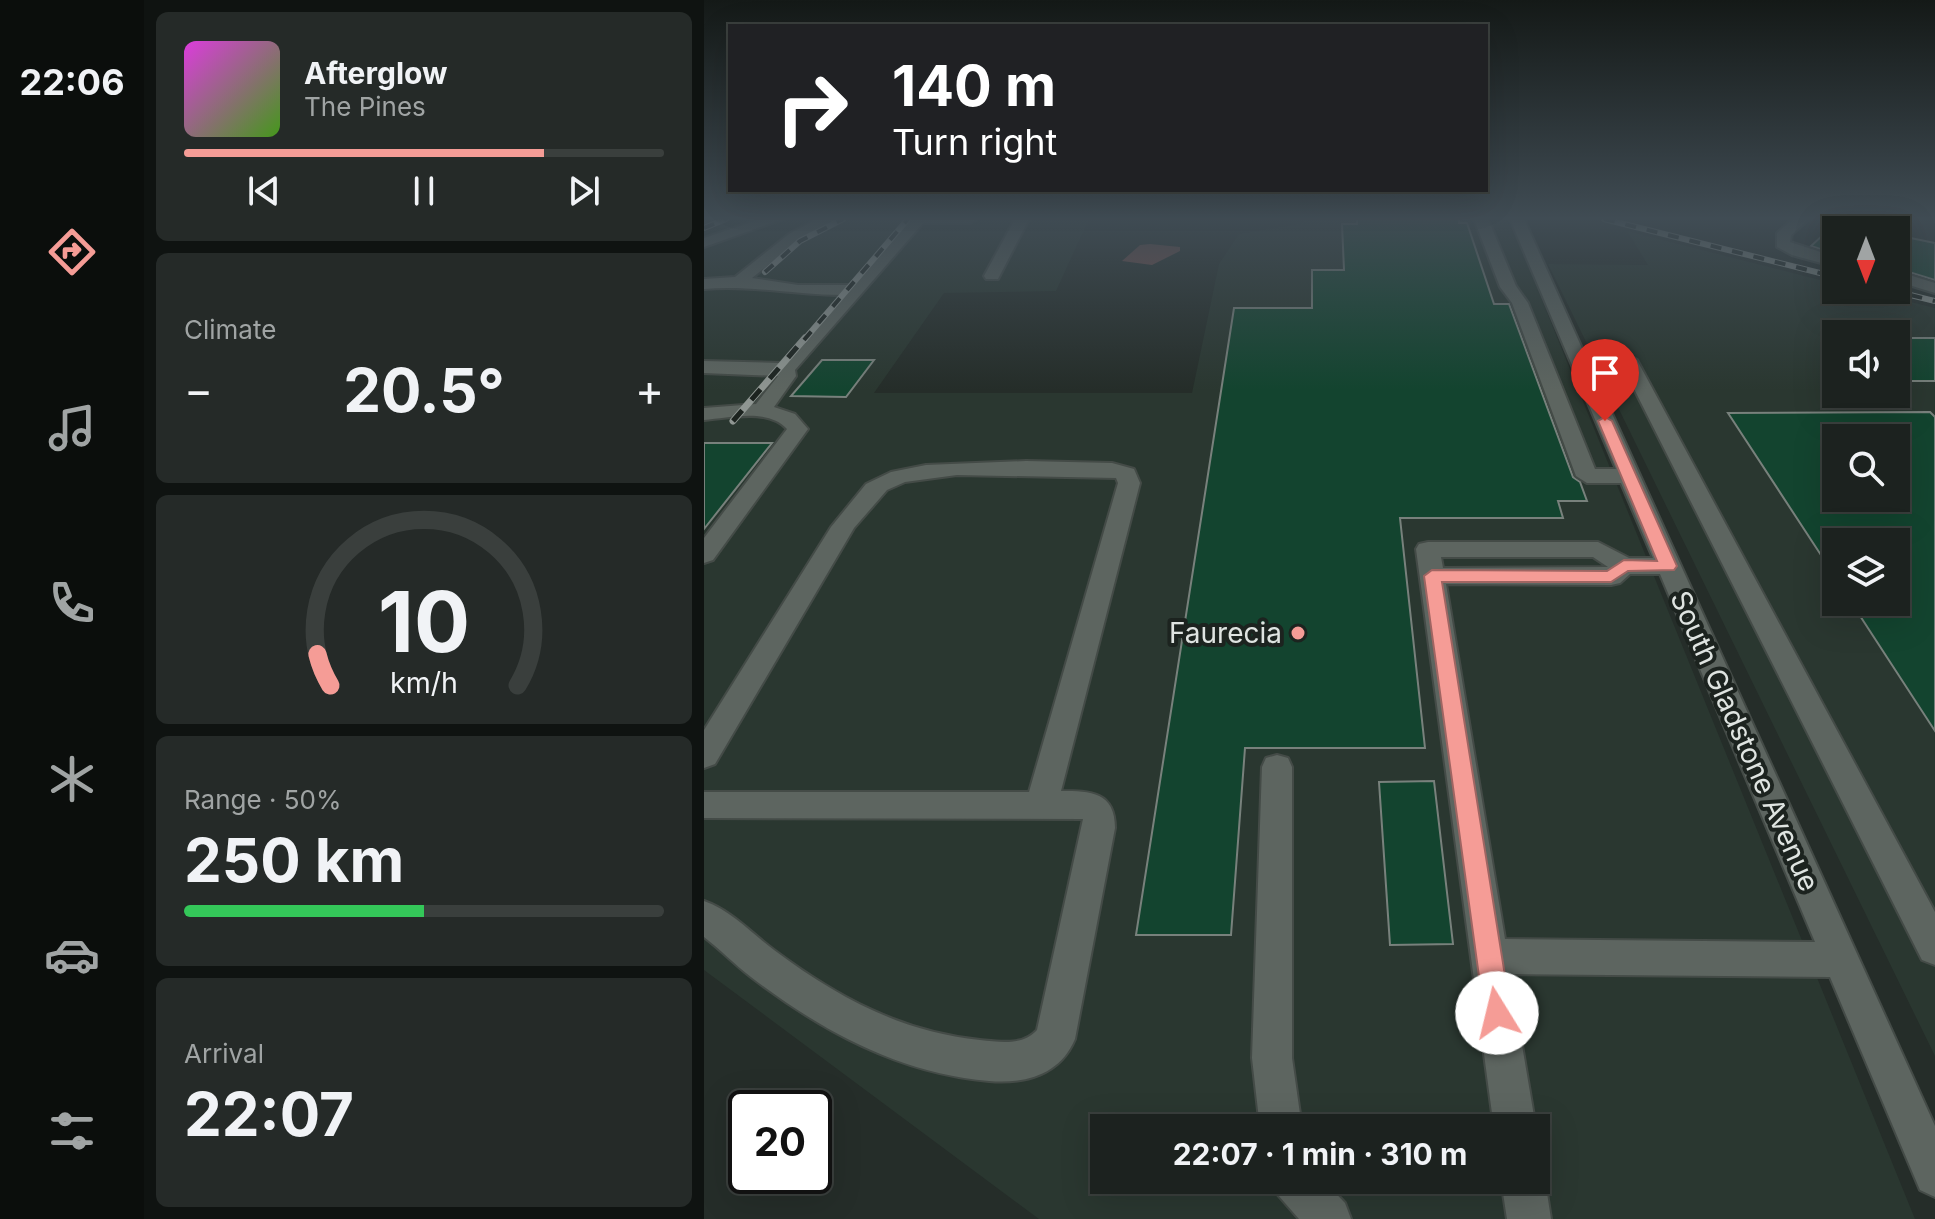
<!DOCTYPE html>
<html lang="en">
<head>
<meta charset="utf-8">
<style>
  :root { --surface:#1c221f; --page:#252a28; --text:#f1f3f6; --muted:#a0a4a4; --line:#3a3f3d; --accent:#f59c96 }
  body { margin:0; font-family:Inter,sans-serif; background:var(--page); color:var(--text); height:100vh; display:flex; flex-direction:column; font-size:30px; white-space:nowrap }
  * { box-sizing:border-box; margin:0 }
  p { font-size:26px; color:var(--muted) }
  .icon { flex:none; width:44px; height:44px; fill:none; stroke:currentColor; stroke-width:2; stroke-linecap:round; stroke-linejoin:round }
  .map { position:relative; flex:1; overflow:hidden }
  .panel { display:flex; flex-direction:column; gap:12px; padding:12px; background:#0f1311; width:560px }
  .panel>* { flex:none }
  .banner { position:absolute; left:24px; top:24px; width:760px; height:168px; border-radius:0px; box-shadow:0 8px 32px #0002,0 0 0 2px var(--line); background:#202124; color:#fff; overflow:hidden }
  .needle { width:52px; rotate:180deg }
  .fabs { position:absolute; left:1118px; top:216px; display:grid; gap:16px }
  .fabs a { display:grid; place-items:center; width:88px; height:88px; border-radius:0px; background:var(--surface); box-shadow:0 8px 32px #0002,0 0 0 2px var(--line); font-size:40px }
  .speed { position:absolute; left:24px; top:1090px; display:flex; gap:16px; font-size:40px; font-weight:700; text-align:center }
  .speed>* { display:grid; place-content:center; width:104px; height:104px; border-radius:50%; background:var(--surface); box-shadow:0 8px 32px #0002,0 0 0 2px var(--line); line-height:1 }
  .speed .limit { border:4px solid #111; border-radius:12px; background:#fff; color:#111 }
  .pin { position:absolute; display:grid; place-items:center; width:68px; height:68px; color:#fff; margin:-82px -34px; border-radius:50% 50% 50% 0; rotate:-45deg; box-shadow:0 0 8px #0007 }
  .pin .icon { rotate:45deg }
  .me { position:absolute; width:88px; margin:-44px; rotate:351deg; stroke-linejoin:round; filter:drop-shadow(0 0 6px #0008) }
  .turn { display:flex; align-items:center; gap:28px; height:168px; padding:0 32px; font-size:36px }
  .turn .icon { width:104px; height:104px; stroke-width:2.5 }
  .turn b { display:block; font-size:56px; line-height:68px }
  .big { font-size:60px; font-weight:700; line-height:1.1 }
  .panel .tile { flex:1; display:flex; flex-direction:column; justify-content:center; gap:12px; min-width:0; padding:0 28px; border-radius:12px; background:var(--page) }
  .panel .dial { align-items:center; gap:0 }
  .dial svg { height:208px; overflow:visible; fill:none; stroke:var(--line); stroke-width:7; stroke-linecap:round; text-anchor:middle }
  .dial text { fill:var(--text); stroke:none }
  .song { display:flex; align-items:center; gap:24px }
  .cover { width:96px; height:96px; border-radius:12px; background:linear-gradient(135deg,hsl(300 70% 55%),hsl(100 70% 35%)) }
  .played { height:8px; border-radius:4px; background:linear-gradient(90deg,var(--accent) 75%,var(--line) 75%) }
  .keys { display:flex; justify-content:space-around; direction:ltr }
  .heat { display:flex; justify-content:space-between; align-items:center; font-size:44px; direction:ltr }
  .charge { height:12px; border-radius:6px; background:linear-gradient(90deg,#34c759 50%,var(--line) 0) }
  .trip { position:absolute; left:386px; top:1114px; width:460px; height:80px; border-radius:0px; background:var(--surface); box-shadow:0 8px 32px #0002,0 0 0 2px var(--line); font-weight:700; line-height:80px; text-align:center }
  main { display:flex; flex:1; min-height:0 }
  .tabs { display:flex; flex-direction:column; width:144px; justify-content:space-around; align-items:center; background:#0b0e0c; color:var(--muted) }
  .tabs .icon { width:56px; height:56px }
  .tabs .on { color:var(--accent) }
  .tabs b { font-size:36px; color:var(--text) }
  .map>svg:first-child { display:block }
  .built { fill:#2a3730; fill-rule:evenodd }
  .water { fill:#80514e }
  .building { fill:#13442f; stroke:#78817c; stroke-width:2; fill-rule:evenodd }
  .lines { fill:none; stroke-linecap:round; stroke-linejoin:round }
  .minor-casing { stroke:#444b47; stroke-width:4 }
  .minor { fill:#5d6560; fill-rule:evenodd }
  .rail-far1-casing { stroke:#8f9692; stroke-width:6 }
  .rail-casing { stroke:#8f9692; stroke-width:7 }
  .rail-far1 { stroke:#1c231f; stroke-width:4; stroke-dasharray:11; stroke-linecap:butt }
  .rail { stroke:#1c231f; stroke-width:5; stroke-dasharray:14; stroke-linecap:butt }
  .route { fill:#f59c96; stroke:#9f6562; stroke-width:2 }
  .poi-dot { fill:#f59c96; stroke:#1c231f; stroke-width:3 }
  .labels { text-anchor:middle; stroke-width:8; stroke-linejoin:round; paint-order:stroke }
  .poi-label { font-size:28px; fill:#dfe4e1; stroke:#1c231f; text-anchor:end }
  .street-label { font-size:28px; fill:#dfe4e1; stroke:#1c231f }
</style>
</head>
<body>
<main>
<nav class="tabs">
<b>22:06</b>
<svg class="icon on" aria-label="directions" viewBox="0 0 24 24"><path d="M12 3l9 9-9 9-9-9zM9 14v-3h6M13 9l2 2-2 2"/></svg>
<svg class="icon" aria-label="music" viewBox="0 0 24 24"><path d="M9 18V5l10-2v13"/><circle cx="6" cy="18" r="3"/><circle cx="16" cy="16" r="3"/></svg>
<svg class="icon" aria-label="phone" viewBox="0 0 24 24"><path d="M5 4h4l2 5-3 2q2 4 5 5l2-3 5 2v4C11 20 4 13 5 4z"/></svg>
<svg class="icon" aria-label="climate" viewBox="0 0 24 24"><path d="M12 3v18M4 7l16 10M4 17L20 7"/></svg>
<svg class="icon" aria-label="car" viewBox="0 0 24 24"><path d="M5 17H2v-5l4-1 3-4h7l3 4 3 1v5h-3M9 17h6M6 11h13"/><circle cx="7" cy="17" r="2"/><circle cx="17" cy="17" r="2"/></svg>
<svg class="icon" aria-label="filters" viewBox="0 0 24 24"><path d="M4 7h16M4 17h16"/><circle cx="9" cy="7" r="2"/><circle cx="15" cy="17" r="2"/></svg>
</nav>
<section class="panel">
<div class="tile">
<div class="song"><i class="cover"></i><div><b>Afterglow</b><p>The Pines</p></div></div>
<div class="played"></div>
<div class="keys"><svg class="icon" aria-label="previous" viewBox="0 0 24 24"><path d="M18 5L8 12l10 7zM5 5v14"/></svg><svg class="icon" aria-label="pause" viewBox="0 0 24 24"><path d="M8 5v14M16 5v14"/></svg><svg class="icon" aria-label="next" viewBox="0 0 24 24"><path d="M6 5l10 7-10 7zM19 5v14"/></svg></div>
</div>
<div class="tile"><p>Climate</p>
<div class="heat"><a>−</a><b class="big">20.5°</b><a>+</a></div>
</div>
<div class="tile dial"><svg viewBox="0 0 100 80">
<path d="M14 69A42 42 0 1 1 86 69"/>
<path d="M14 69A42 42 0 0 1 9 57" stroke="#f59c96"/>
<text x="50" y="56" font-size="32" font-weight="700">10</text>
<text x="50" y="72" font-size="11">km/h</text>
</svg></div>
<div class="tile"><p>Range · 50%</p><b class="big">250 km</b><div class="charge"></div></div>
<div class="tile"><p>Arrival</p><b class="big">22:07</b></div>
</section>
<div class="map">
<svg width="1231" height="1219" viewBox="0 0 1231 1219">
  <rect width="100%" height="100%" fill="#252d29"/>
  <g class="built">
    <path d="M35,219h350l-33,72 -112,2 -70,100h318l27,-129 20,-30 61,-10 6,-5h203l406,1000h-876l-335,-249v-738zM400,1128h432v52h-432z"/>
    <path d="M923,231l209,53v6h26l73,18v748l-387,-792 100,1zM1132,334h60v60h-60zM1132,438h60v60h-60zM1132,542h60v60h-60z"/>
  </g>
  <path class="water" d="M446,244l30,3v4l-28,14 -30,-4 18,-16z"/>
  <g class="building">
    <path d="M653,219h102v4h8l27,81h15l64,173 7,5 7,19h-29l5,17h-163l25,230h-180l-14,187h-95l98,-627h78v-38h32l-2,-46h15z"/>
    <path d="M1132,223v31l-25,-8z"/>
    <path d="M1192,235l39,8v37l-39,-12z"/>
    <path d="M1192,338h39v43h-25l-14,-14z"/>
    <path d="M118,360h52l-28,37 -55,-1z"/>
    <path d="M1226,412l5,5v314l-84,-129h45v-60h-60v36l-108,-165zM1132,438h60v60h-60z"/>
    <path d="M0,443h68l-68,86z"/>
    <path d="M730,781l19,163 -63,1 -11,-163z"/>
  </g>
  <g class="lines">
    <g class="minor-casing">
      <g id="minor">
        <path d="M57,219h22l-79,28v-9z"/>
        <path d="M113,219h18l-36,21 -47,38 46,7h54l56,-62 -5,-4h74l-7,4h-47l-128,147 1,6 -22,31 21,7 13,15 -95,131 -9,3v-25l83,-109c-19,-21 -57,-11 -83,-9v-12l52,-4 22,-28 -74,-3v-12l77,2 62,-68c-47,0 -92,-10 -139,-6v-10l31,-2 54,-43z"/>
        <path d="M311,219h14l-31,60h-12l-2,-3z"/>
        <path d="M770,219h14l28,67 12,17 67,166h21l-106,-250h14l61,136h43l9,5 298,552v53l-13,-5 -300,-595h-32l345,761v71l-15,-7 -90,-213 -320,-3 26,154h-42l-78,-579 3,-5 9,-2h170l31,16h24l-32,-75h-34l-11,-7 -64,-173 -12,-16zM737,557h152l15,10 -165,1zM926,574h30l155,368 -310,-3 -59,-355 165,1 9,-2z"/>
        <path d="M1089,219h16l-18,16 -1,7 46,15v10l-44,-12 -15,-8v-14z"/>
        <path d="M1192,271l39,12v10l-39,-12z"/>
        <path d="M322,461l86,2 22,6 6,14 -79,308c30,0 54,1 54,37l-40,211c-15,36 -50,45 -86,42 -91,-8 -167,-50 -238,-104 -17,-13 -31,-28 -47,-40v-36c28,10 47,32 70,49 63,47 127,82 206,90 20,2 43,6 57,-10l46,-211 -379,-1v-26h325l89,-309 -2,-5 -159,-3 -52,7 -18,8 -33,38 -139,236 -11,4v-38l127,-203 35,-43 25,-12 35,-7z"/>
        <path d="M573,755l11,3 4,9v291l10,70h-42l-8,-70 10,-291 4,-9z"/>
        <path d="M832,1164l9,16 6,39h-44l-6,-39h35z"/>
        <path d="M567,1180h52l22,23 6,16h-52l-21,-24z"/>
      </g>
    </g>
    <use href="#minor" class="minor"/>
    <g class="rail-far1-casing">
      <g id="rail-far1">
        <path d="M900,219l232,58"/>
        <path d="M0,228l22,-9"/>
        <path d="M61,272l35,-31 43,-22"/>
        <path d="M1186,290l45,11"/>
        <path d="M100,340l104,-121"/>
      </g>
    </g>
    <g class="rail-casing">
      <path id="rail" d="M29,421l72,-83"/>
    </g>
    <use href="#rail-far1" class="rail-far1"/>
    <use href="#rail" class="rail"/>
  </g>
  <linearGradient id="sky" x2="0" y2="1"><stop stop-color="#141917"/><stop offset="0.56" stop-color="#404c54"/><stop offset="1" stop-color="#404c54" stop-opacity="0"/></linearGradient>
  <rect width="1231" height="390" fill="url(#sky)"/>
  <path class="route" d="M901,417l7,4 65,145 -3,4 -46,1 -17,11h-169l69,431 -4,10 -10,4 -9,-4 -4,-10 -60,-437 8,-6 175,1 17,-11 33,1 -59,-140z"/>
  <circle class="poi-dot" cx="594" cy="633" r="8"/>
  <g class="labels">
    <g class="poi-label">
      <text x="578" y="643">Faurecia</text>
    </g>
    <g class="street-label">
      <text transform="translate(1041 741) rotate(66)" y="10">South Gladstone Avenue</text>
    </g>
  </g>
</svg>
<div class="fabs">
<a><svg class="needle" viewBox="-14 -14 28 28"><path d="M0-13l5 13h-10z" fill="#e53935"/><path d="M0 13l5-13h-10z" fill="#a0a4a4"/></svg></a>
<a><svg class="icon" aria-label="sound" viewBox="0 0 24 24"><path d="M4 9h4l5-4v14l-5-4H4zM17 9q2 3 0 6"/></svg></a>
<a><svg class="icon" aria-label="search" viewBox="0 0 24 24"><circle cx="10" cy="10" r="6"/><path d="M15 15l6 6"/></svg></a>
<a><svg class="icon" aria-label="layers" viewBox="0 0 24 24"><path d="M12 4l9 5-9 5-9-5zM3 14l9 5 9-5"/></svg></a>
</div>
<div class="speed"><div class="limit">20</div></div>
<div class="pin" style="left:901px;top:421px;background:#d93025"><svg class="icon" aria-label="arrive" viewBox="0 0 24 24"><path d="M6 21V4h12l-3 4 3 4H6"/></svg></div>
<svg class="me" style="left:793px;top:1013px" viewBox="-20 -20 40 40"><circle r="19" fill="#fff"/><path d="M0-13L10 11 0 6-10 11z" fill="#f59c96"/></svg>
<div class="trip">22:07 · 1 min · 310 m</div>
<div class="banner">
<div class="turn"><svg class="icon" aria-label="right" viewBox="0 0 24 24"><path d="M7 20v-9h11M14 6l5 5-5 5"/></svg><div><b>140 m</b>Turn right</div></div>
</div>
</div>
</main>
</body>
</html>
